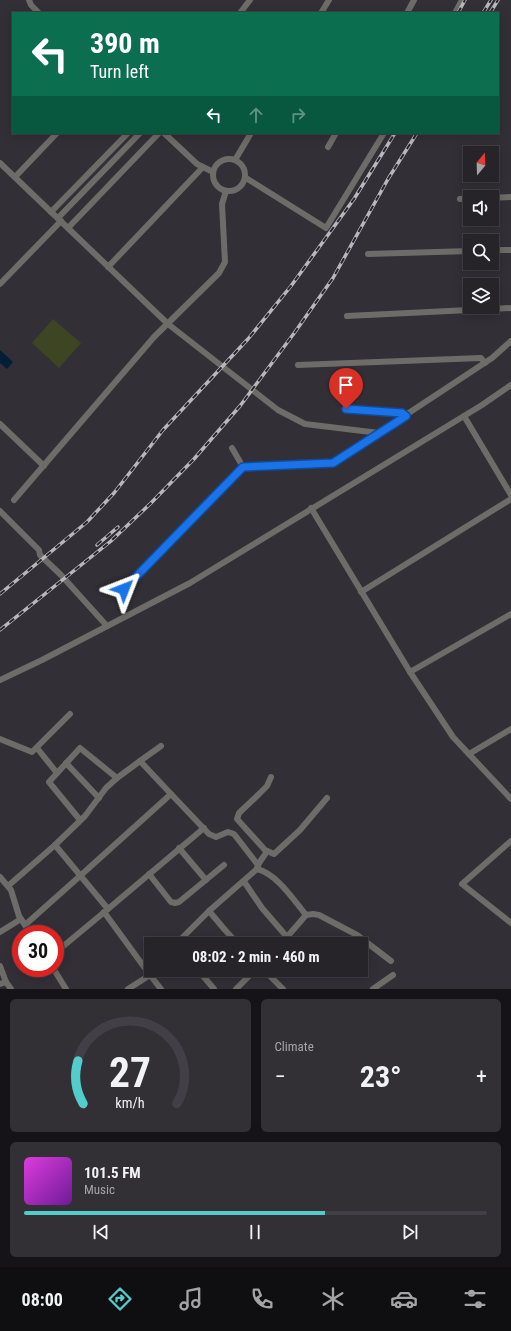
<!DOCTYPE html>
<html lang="en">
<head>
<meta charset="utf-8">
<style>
  :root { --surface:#262329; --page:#322f35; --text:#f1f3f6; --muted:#a4a4a8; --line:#424046; --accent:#53cdcb }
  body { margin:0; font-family:"Roboto Condensed",sans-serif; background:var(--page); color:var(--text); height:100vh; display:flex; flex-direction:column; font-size:15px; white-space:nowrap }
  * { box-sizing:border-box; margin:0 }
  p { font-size:13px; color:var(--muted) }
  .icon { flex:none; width:22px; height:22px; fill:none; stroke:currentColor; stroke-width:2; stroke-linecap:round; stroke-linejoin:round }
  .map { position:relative; height:989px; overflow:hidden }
  .side { display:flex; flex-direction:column; gap:10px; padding:10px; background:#151317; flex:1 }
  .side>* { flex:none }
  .guide { position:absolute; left:12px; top:12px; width:487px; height:122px; border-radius:0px; box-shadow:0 2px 10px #0003,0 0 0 1px var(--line); background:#0b6e4f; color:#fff; overflow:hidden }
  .needle { width:26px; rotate:19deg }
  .buttons { position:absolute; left:463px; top:146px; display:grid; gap:8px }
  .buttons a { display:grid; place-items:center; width:36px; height:36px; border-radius:0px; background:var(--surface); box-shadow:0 2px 10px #0003,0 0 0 1px var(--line); font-size:20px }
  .speed { position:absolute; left:12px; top:925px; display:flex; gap:8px; font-size:20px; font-weight:700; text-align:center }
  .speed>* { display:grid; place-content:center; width:52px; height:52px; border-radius:50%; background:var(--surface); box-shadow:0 2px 10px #0003,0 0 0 1px var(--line); line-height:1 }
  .speed .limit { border:6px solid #d22; background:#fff; color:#111 }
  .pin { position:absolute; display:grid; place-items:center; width:34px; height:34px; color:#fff; margin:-41px -17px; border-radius:50% 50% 50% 0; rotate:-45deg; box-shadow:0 0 4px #0007 }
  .pin .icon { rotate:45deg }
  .me { position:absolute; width:44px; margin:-22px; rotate:45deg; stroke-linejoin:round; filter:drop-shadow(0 0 3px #0008) }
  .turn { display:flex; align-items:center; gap:14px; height:84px; padding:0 12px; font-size:18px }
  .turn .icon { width:52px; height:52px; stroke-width:2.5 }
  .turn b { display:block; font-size:28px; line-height:34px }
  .lanes { display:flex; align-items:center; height:38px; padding:0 12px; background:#0003; justify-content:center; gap:20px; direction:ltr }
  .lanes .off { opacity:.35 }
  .big { font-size:30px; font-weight:700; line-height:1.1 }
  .side .tile { flex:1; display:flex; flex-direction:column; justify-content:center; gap:6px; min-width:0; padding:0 14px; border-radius:6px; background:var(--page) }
  .side .dial { align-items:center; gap:0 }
  .dial svg { height:104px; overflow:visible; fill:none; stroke:var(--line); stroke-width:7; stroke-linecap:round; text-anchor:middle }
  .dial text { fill:var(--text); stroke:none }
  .song { display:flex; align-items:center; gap:12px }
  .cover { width:48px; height:48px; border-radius:6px; background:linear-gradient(135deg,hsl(300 70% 55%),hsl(280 70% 35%)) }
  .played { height:4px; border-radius:2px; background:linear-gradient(90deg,var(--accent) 65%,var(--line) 65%) }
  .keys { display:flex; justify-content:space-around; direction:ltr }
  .heat { display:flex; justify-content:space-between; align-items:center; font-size:22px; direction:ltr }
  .side .tiles { flex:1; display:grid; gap:10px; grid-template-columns:1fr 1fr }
  .tile:last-child { grid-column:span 2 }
  .trip { position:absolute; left:144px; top:937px; width:224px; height:40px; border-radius:0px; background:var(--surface); box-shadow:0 2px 10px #0003,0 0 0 1px var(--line); font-weight:700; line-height:40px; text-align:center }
  .tabs { display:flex; height:64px; justify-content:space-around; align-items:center; background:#0f0e10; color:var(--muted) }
  .tabs .icon { width:28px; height:28px }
  .tabs .on { color:var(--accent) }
  .tabs b { font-size:18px; color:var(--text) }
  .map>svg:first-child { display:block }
  .green { fill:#3d4522 }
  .water { fill:#031e37 }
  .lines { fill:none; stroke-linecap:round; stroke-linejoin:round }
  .minor { stroke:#6e6c68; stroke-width:6 }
  .rail-casing { stroke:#b9b7bc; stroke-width:3.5 }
  .rail { stroke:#28252d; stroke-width:2; stroke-dasharray:6; stroke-linecap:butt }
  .route-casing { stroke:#114b97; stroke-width:10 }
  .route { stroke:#1a73e8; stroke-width:7 }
</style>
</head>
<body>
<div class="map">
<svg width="511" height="989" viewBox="0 0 511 989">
  <rect width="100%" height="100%" fill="#322f37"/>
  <path class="green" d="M53,319l28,24 -22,25 -27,-25z"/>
  <path class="water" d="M0,350l13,12 -6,7 -7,-6z"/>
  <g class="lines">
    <g class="minor">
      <path d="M29,0l2,5 8,8"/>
      <path d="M240,13l10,-13"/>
      <path d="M321,13l8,-13"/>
      <path d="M407,13l7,-13"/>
      <path d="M455,13l7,-13"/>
      <path d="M164,133l33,31 16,8"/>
      <path d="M328,147l8,-14"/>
      <circle cx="229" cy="175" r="16"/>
      <path d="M235,160l16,-27"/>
      <path d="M0,163l168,161 110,86 27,14 74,9"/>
      <path d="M15,177l42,-44"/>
      <path d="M246,178l80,50 58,-95"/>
      <path d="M492,198l19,-1"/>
      <path d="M460,199l10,-1"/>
      <path d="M51,212l77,-79"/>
      <path d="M58,218l82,-85"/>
      <path d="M68,228l91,-95"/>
      <path d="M492,250h19"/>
      <path d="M368,254l102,-3"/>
      <path d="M108,267l95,-100"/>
      <path d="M0,284l61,-63"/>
      <path d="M347,316l164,-8"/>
      <path d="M298,365l183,-7 4,5"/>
      <path d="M346,409l56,4 4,3"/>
      <path d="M464,416l47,79"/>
      <path d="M0,424l44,42"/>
      <path d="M232,448l11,19"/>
      <path d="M14,500l140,-163 65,-64 6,-11 -3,-58 4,-13"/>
      <path d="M311,508l99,164 43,65 58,62"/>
      <path d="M0,511l39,39 1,5 21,20 46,51"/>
      <path d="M124,589l119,-122 90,-4 159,-105 19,-17"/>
      <path d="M361,592l150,-93"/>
      <path d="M410,672l101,-58"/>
      <path d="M0,680l42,-20 148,-77 292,-178 29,-20"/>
      <path d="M0,739l32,13 38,-38"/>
      <path d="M37,748l20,25"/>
      <path d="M469,754l42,-25"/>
      <path d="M66,763l33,35"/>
      <path d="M271,777l-4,9 -8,8 -20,19 -2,6 28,31 9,4 26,-24 27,-32"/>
      <path d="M171,794l38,40 7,3 12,-5 6,2 24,31"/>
      <path d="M80,820l-31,-38 31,-34 37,30"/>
      <path d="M511,841l-49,43 49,39"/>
      <path d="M55,845l30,-29 21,-28 11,-10 23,-17"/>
      <path d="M179,848l27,32"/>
      <path d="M257,868c1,-5 7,-11 10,-17"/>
      <path d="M149,874l22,28 4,1 4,-1 45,-37"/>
      <path d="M0,877l11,13 8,26 12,18"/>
      <path d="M245,883l17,25 25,29"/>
      <path d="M8,886l47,-41 53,64 -53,44"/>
      <path d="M108,909l96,-81"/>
      <path d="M209,911l16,19 13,14"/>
      <path d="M104,912l46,63 11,14"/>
      <path d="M25,925l55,-49 91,-82 -31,-33 21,-15"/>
      <path d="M0,932l21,-13"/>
      <path d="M176,944l33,-33 48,-42c20,5 36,30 49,46"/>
      <path d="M281,944l25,-29 7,-1 6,1 38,20 34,26"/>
      <path d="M0,966l6,16"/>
      <path d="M53,968l13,21"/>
      <path d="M198,970l16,19"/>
      <path d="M264,970l19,19"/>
      <path d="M0,984l6,-2 5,7"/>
      <path d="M128,989l22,-14"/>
      <path d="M236,989l19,-19"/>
      <path d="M373,989l20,-14"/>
    </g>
    <g class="rail-casing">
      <g id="rail">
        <path d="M458,13l7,-13"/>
        <path d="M483,13l8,-13"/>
        <path d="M490,13l8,-13"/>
        <path d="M97,545l21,-18"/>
        <path d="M0,594l87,-72 27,-29 49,-63 85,-91 43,-53 63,-87 41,-66"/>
        <path d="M0,630l111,-89 40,-38 43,-44 46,-53 55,-74 38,-54 55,-99 29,-46"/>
      </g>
    </g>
    <use href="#rail" class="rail"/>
  </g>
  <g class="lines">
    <g class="route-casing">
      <path id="route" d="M124,589l119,-122 90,-4 73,-47 -4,-3 -56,-4"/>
    </g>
    <use href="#route" class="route"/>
  </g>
</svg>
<div class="buttons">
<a><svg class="needle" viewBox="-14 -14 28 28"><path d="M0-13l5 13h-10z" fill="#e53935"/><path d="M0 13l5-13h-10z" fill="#a4a4a8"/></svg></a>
<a><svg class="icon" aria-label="sound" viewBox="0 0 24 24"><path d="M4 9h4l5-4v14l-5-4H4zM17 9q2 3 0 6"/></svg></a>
<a><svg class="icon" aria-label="search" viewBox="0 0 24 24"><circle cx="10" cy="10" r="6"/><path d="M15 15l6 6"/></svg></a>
<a><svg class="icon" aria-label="layers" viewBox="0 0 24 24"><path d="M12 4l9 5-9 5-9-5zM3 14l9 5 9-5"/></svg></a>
</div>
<div class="speed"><div class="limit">30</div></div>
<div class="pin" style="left:346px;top:409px;background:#d93025"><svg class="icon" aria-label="arrive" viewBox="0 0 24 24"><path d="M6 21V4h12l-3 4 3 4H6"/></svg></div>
<svg class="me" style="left:124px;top:589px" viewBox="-20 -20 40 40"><path d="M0-17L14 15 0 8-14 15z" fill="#1a73e8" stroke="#fff" stroke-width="4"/></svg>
<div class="trip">08:02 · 2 min · 460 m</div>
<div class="guide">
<div class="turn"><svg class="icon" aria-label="left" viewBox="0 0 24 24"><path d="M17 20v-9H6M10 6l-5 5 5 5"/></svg><div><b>390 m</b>Turn left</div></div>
<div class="lanes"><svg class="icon" aria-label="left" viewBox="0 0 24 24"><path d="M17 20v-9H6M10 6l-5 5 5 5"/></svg><svg class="icon off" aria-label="ahead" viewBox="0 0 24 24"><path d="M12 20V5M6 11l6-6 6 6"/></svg><svg class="icon off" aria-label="right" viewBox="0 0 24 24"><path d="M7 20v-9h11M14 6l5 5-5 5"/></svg></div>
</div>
</div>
<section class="side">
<div class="tiles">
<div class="tile dial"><svg viewBox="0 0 100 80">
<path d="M14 69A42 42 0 1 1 86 69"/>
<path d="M14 69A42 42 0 0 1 10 36" stroke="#53cdcb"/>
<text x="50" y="56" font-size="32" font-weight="700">27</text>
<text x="50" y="72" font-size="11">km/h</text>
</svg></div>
<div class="tile"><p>Climate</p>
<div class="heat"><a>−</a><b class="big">23°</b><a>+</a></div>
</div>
<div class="tile">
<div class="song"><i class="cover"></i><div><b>101.5 FM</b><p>Music</p></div></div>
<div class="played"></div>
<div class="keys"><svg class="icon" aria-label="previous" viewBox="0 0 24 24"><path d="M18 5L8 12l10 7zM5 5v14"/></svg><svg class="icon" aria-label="pause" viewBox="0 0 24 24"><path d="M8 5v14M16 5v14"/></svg><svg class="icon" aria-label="next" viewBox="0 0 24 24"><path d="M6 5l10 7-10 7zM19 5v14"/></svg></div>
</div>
</div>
</section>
<nav class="tabs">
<b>08:00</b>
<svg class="icon on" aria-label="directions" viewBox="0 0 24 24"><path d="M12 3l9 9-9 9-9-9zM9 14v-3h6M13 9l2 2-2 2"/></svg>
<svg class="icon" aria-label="music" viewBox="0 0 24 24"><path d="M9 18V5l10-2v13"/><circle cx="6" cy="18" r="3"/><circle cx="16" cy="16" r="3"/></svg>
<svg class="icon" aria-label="phone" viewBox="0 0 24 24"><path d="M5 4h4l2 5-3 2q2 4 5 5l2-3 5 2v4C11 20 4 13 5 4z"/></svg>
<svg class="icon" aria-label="climate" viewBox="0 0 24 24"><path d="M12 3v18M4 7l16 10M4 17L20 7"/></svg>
<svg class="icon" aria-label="car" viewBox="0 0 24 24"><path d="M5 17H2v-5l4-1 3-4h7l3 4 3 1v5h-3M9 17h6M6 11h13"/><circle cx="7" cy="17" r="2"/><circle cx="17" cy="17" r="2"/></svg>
<svg class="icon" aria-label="filters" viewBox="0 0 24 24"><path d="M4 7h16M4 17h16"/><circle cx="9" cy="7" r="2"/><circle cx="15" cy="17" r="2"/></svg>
</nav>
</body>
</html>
